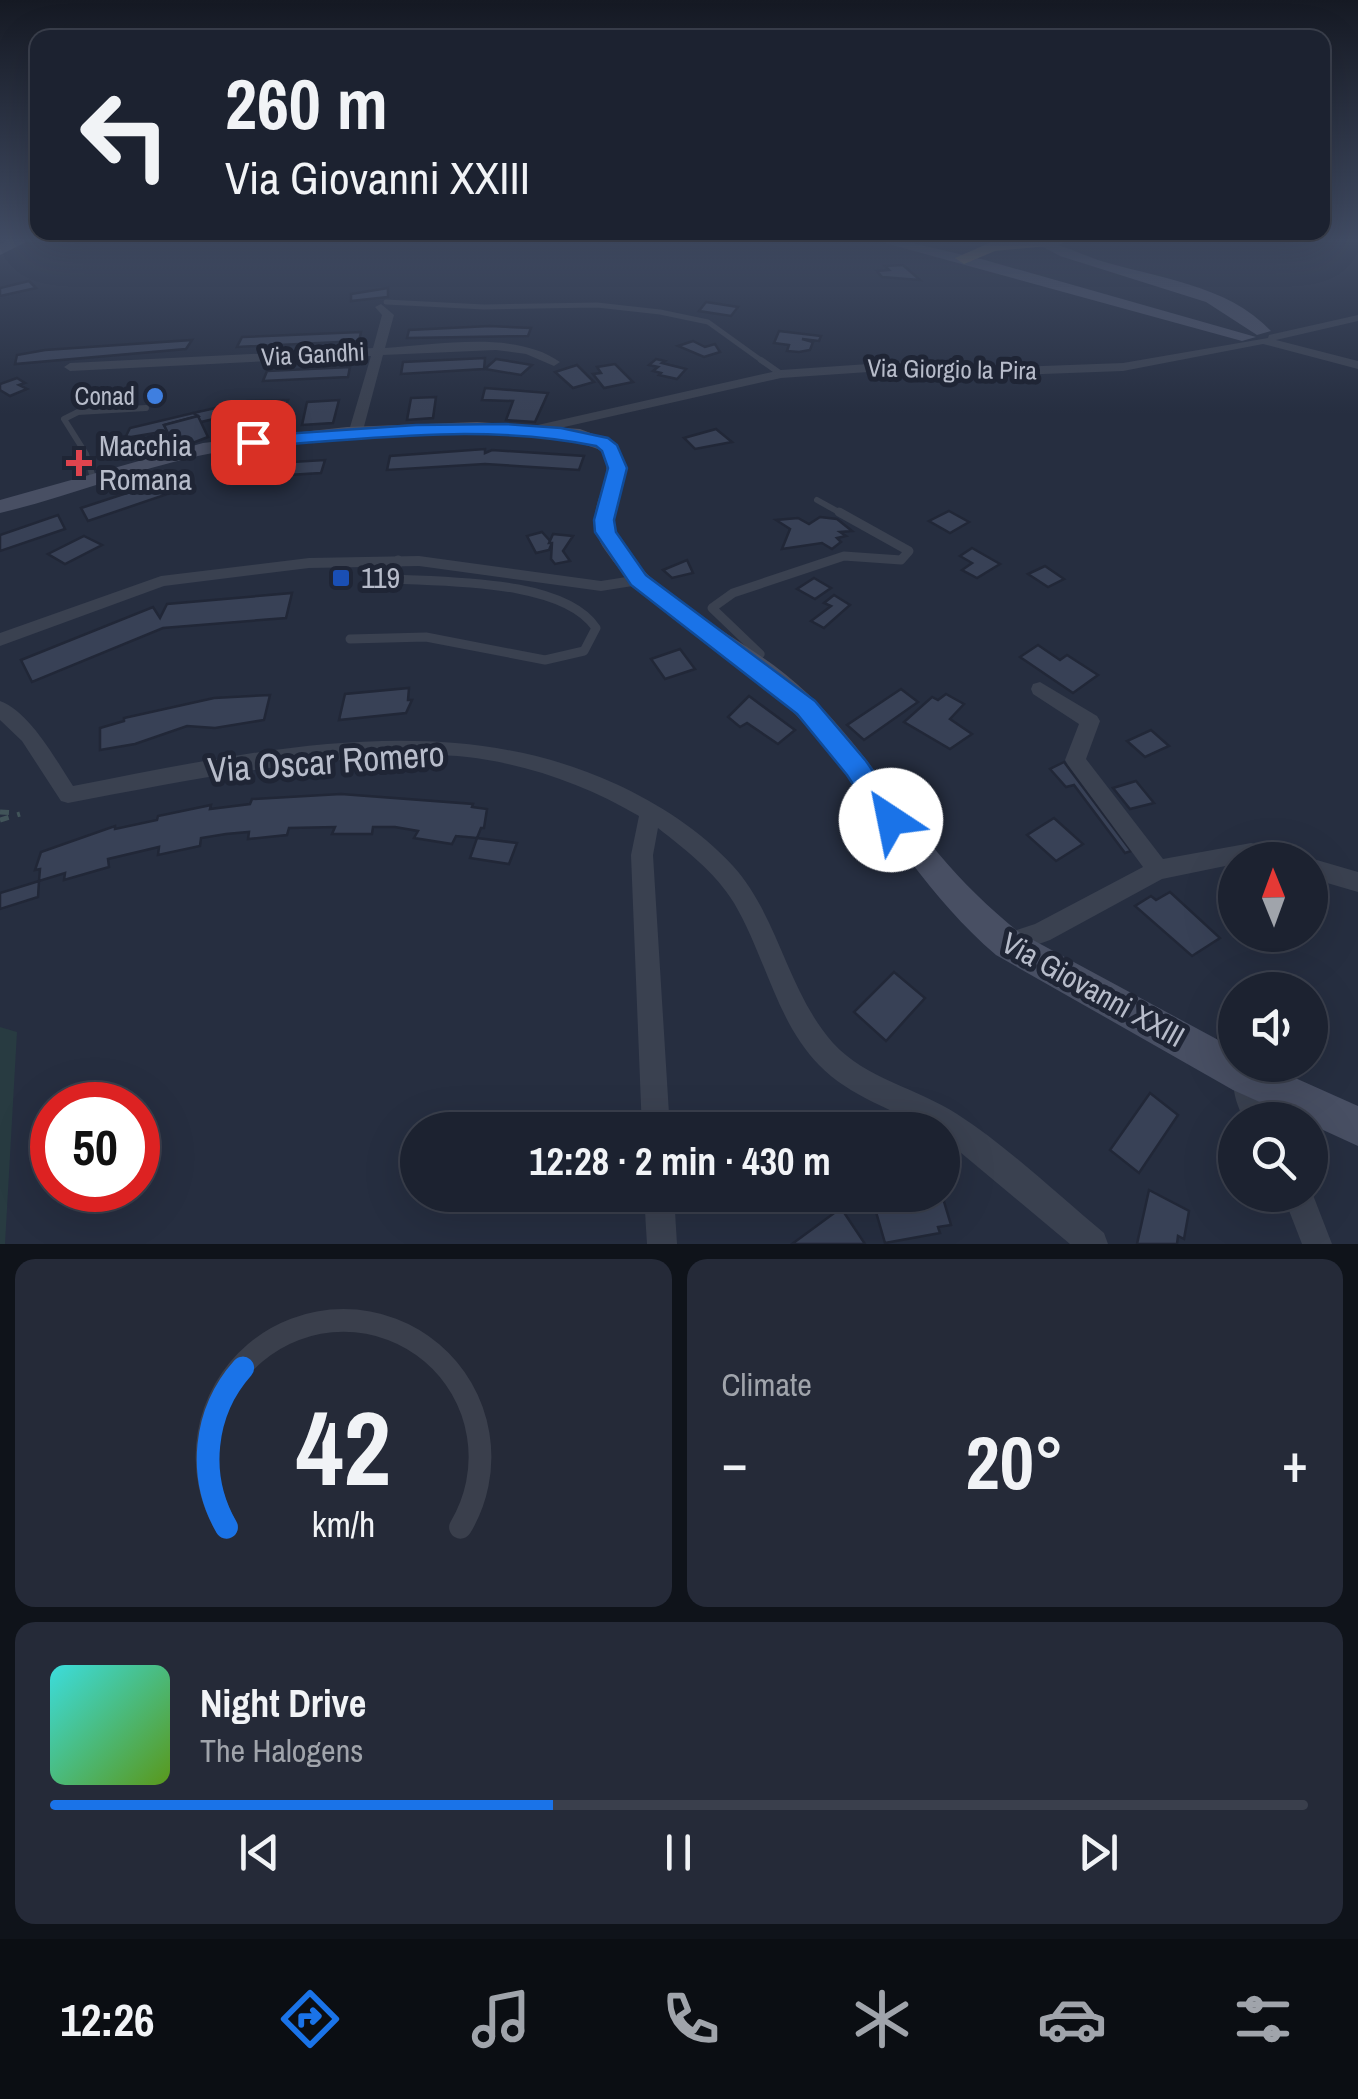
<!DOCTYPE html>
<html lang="en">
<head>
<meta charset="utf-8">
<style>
  :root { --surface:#1c2230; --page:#252a38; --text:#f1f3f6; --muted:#a0a4ab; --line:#3a3f4c; --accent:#1a73e8 }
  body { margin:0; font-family:"Archivo Narrow",sans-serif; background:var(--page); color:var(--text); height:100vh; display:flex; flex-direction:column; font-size:38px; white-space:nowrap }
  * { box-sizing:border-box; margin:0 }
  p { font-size:32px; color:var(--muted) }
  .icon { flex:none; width:55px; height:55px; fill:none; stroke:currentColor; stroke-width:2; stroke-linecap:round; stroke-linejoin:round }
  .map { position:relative; height:1244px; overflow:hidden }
  .drawer { display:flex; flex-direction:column; gap:15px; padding:15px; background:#0f131a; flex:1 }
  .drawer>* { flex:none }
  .top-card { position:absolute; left:30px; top:30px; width:1300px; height:210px; border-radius:20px; box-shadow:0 10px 40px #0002,0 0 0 2px var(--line); background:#1c2230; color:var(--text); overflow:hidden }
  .needle { width:65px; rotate:359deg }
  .tools { position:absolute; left:1218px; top:842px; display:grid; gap:20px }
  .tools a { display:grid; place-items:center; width:110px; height:110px; border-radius:50%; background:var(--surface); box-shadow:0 10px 40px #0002,0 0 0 2px var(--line); font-size:50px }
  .speed { position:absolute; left:30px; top:1082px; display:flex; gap:20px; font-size:50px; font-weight:700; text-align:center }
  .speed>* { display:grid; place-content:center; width:130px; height:130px; border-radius:50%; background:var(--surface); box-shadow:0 10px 40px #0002,0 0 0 2px var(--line); line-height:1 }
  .speed .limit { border:15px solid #d22; background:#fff; color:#111 }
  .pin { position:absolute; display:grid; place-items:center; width:85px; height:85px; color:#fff; margin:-42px; border-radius:20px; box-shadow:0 5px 15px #0006 }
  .me { position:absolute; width:110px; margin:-55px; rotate:326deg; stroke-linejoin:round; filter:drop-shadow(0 0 8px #0008) }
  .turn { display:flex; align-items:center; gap:35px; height:210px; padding:0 30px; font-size:45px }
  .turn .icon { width:130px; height:130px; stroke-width:2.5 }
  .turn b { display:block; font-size:70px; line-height:85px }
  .big { font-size:75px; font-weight:800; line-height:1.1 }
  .drawer .card { flex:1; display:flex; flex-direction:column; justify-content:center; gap:15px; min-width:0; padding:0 35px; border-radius:20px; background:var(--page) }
  .drawer .dial { align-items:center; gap:0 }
  .dial svg { height:260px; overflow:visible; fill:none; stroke:var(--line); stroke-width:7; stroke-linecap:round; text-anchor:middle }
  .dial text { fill:var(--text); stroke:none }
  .song { display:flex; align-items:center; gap:30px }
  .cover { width:120px; height:120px; border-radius:15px; background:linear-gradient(135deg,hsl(180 70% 55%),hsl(90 70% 35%)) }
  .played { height:10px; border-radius:5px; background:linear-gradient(90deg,var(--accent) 40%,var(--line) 40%) }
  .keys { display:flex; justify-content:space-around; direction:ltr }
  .heat { display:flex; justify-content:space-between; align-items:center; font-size:55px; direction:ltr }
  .drawer .tiles { flex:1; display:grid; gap:15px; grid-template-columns:1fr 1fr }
  .card:last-child { grid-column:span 2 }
  .trip { position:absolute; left:400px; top:1112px; width:560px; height:100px; border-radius:50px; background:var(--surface); box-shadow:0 10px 40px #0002,0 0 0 2px var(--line); font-weight:800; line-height:100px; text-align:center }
  .dock { display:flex; height:160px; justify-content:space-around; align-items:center; background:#0b0e13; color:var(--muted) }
  .dock .icon { width:70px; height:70px }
  .dock .active { color:var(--accent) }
  .dock b { font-size:45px; color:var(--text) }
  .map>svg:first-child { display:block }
  .green { fill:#283b41 }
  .building { fill:#384156; stroke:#212737; stroke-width:2.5 }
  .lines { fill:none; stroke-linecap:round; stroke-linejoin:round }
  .path { stroke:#415459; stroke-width:5; stroke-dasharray:9 9; stroke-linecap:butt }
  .lane-far2 { stroke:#3a4150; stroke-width:5 }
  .lane-far1 { stroke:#3a4150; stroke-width:6 }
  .lane { stroke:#3a4150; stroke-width:9 }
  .street { fill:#3a4150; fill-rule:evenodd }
  .secondary { fill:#484f63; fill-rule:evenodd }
  .primary { fill:#585f70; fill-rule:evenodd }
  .highway { fill:#766e57; fill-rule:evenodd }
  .route { fill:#1a73e8; stroke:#114b97; stroke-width:2.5 }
  .shop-dot { fill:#3f7fe0; stroke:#1f2535; stroke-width:4 }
  .health-dot { fill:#e0444e; stroke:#1f2535; stroke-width:4 }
  .transit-dot { fill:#1a4fb4; stroke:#1f2535; stroke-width:4 }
  .labels { text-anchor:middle; stroke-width:10; stroke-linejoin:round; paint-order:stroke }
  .far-street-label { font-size:25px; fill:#b7bcca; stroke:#1f2535 }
  .far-poi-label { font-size:25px; fill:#b7bcca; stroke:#1f2535; text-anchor:end }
  .poi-label { font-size:30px; fill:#b7bcca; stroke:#1f2535; text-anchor:start }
  .street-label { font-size:30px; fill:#b7bcca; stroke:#1f2535 }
  .near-street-label { font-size:35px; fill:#b7bcca; stroke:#1f2535 }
</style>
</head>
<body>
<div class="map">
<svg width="1358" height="1244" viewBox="0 0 1358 1244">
  <rect width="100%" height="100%" fill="#262e40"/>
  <path class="green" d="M0,1027l17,5 -12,212h-5z"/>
  <g class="building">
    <path d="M903,265l17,15 -38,-3 -5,-6 12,-1 -4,-4z"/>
    <path d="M29,281l7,7 -36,8v-8z"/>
    <path d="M388,288v9l-37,4v-7z"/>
    <path d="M706,302l32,5 -7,9 -32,-5z"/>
    <path d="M490,326l41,2 -3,8 -121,2 2,-8z"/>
    <path d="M779,331l42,5 -2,5 -17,-2 11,3 -3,8 -11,2 -12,-1 2,-6 -15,-2z"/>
    <path d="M361,332l-2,9 -122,6 5,-10z"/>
    <path d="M192,340l-6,9 -171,15 2,-9 28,-5z"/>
    <path d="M693,341l12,6 10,-3 5,8 -16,5 -26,-11z"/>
    <path d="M485,358l-1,11 -83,5 2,-12z"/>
    <path d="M496,359l36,6 -11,10 -36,-6z"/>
    <path d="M656,359l9,2 -3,2 24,6 -9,10 -18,-4 2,-2 -8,-2 5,-4 -9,-2z"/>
    <path d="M615,364l18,18 -29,6 -11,-14 8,-1 -4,-6z"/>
    <path d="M577,365l17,17 -21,6 -18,-16z"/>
    <path d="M350,367l-2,10 -85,4 4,-10z"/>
    <path d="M17,378l8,5 -6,2 8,4 -17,7 -10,-6v-6z"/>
    <path d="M485,388l63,5 -13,29 -29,-2 7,-19 -31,-1z"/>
    <path d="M436,397l-3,21 -26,2 4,-22z"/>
    <path d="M288,400l-4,10 -41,2 -42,10 -8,-9 54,-12z"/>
    <path d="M339,400l-6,23 -31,2 5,-23z"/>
    <path d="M193,413l5,3 -34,9 3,6 -42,7 5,-10z"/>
    <path d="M198,416l10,21 -23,9 -11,-1 -10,-20z"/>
    <path d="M716,429l16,13 -37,7 -11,-11z"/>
    <path d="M485,449v4l7,-3 92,6 -5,14 -94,-6 -98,6 3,-14z"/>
    <path d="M325,460l-4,13 -99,6 5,-13z"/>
    <path d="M185,474l9,11 -106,36 -7,-13z"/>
    <path d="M949,511l20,11 -19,11 -21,-12z"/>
    <path d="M58,515l7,14 -65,22v-16z"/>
    <path d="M820,517l17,2 15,12 -12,1 6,4 -9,2 4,4 -9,7 -10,-6 -40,6 8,-20 -14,-9 22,-2 11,6z"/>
    <path d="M542,532l10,11 -3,7 -13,3 -9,-17z"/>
    <path d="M553,534l20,2 -10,15 7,10 -15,3 -4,-5 1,-16h-3z"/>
    <path d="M84,536l18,9 -37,19 -17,-10z"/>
    <path d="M972,548l28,16 -23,14 -15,-8 10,-7 -12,-7z"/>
    <path d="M687,560l6,13 -21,5 -9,-8z"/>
    <path d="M1045,566l19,13 -16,8 -20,-13z"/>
    <path d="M814,578l17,10 -16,11 -18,-10z"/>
    <path d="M292,593l-6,25 -123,10 -131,54 -11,-22 132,-53 7,11 7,-14z"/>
    <path d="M834,595l16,10 -26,23 -13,-7 20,-15 -7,-3z"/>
    <path d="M1038,645l22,15 7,-5 31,20 -25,18 -53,-36z"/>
    <path d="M680,649l15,20 -30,10 -14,-20z"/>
    <path d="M409,688l-1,12h4l-6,13 -67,7 6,-26z"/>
    <path d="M901,689l17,13 -54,38 -17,-15z"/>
    <path d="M946,694l18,10 -14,15 22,15 -22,15 -46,-27 28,-25 6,3z"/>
    <path d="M270,695l-6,25 -49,8 -28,-2 -52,18 -35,6v-22l24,-7v-3l90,-20z"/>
    <path d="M749,696l46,34 -17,14 -31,-21 -7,4 -12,-10z"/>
    <path d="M1151,730l18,16 -24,11 -18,-16z"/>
    <path d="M1064,762l67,89 -6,2 -51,-68 -8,2 -16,-18z"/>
    <path d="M1136,781l18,22 -24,6 -17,-21z"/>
    <path d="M341,794l132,10 -1,3 15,2 -3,19h-3l-4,10 -21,-2 -4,8 -38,-6 4,-7 -23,-4h-22l-1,7h-40l3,-7 -46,1 -2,7 -39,4 1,-7 -23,2 -25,4 -1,8 -42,9 1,-8 -51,12 1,8 -45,13 1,-7 -26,8 1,-12 -5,1 6,-18 74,-26v3l42,-9 1,-4 53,-11 -1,4 40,-5 2,-5z"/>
    <path d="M1054,818l29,26 -27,17 -29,-26z"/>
    <path d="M477,838l40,5 -8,21 -39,-6z"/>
    <path d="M39,881l-1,16 -38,12v-16z"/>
    <path d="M1170,892l50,46 -28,18 -57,-50 16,-10 5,4z"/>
    <path d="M894,972l31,26 -39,43 -32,-29z"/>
    <path d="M1222,1018l13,5v24l-18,-8z"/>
    <path d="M1150,1093l28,22 -39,58 -29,-23z"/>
    <path d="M1149,1190l40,21 -5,28 -6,-3 -1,8h-40z"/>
    <path d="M860,1195h82l9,30 -13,2 2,6 -55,10 -11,-38 -10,2z"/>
    <path d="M841,1208l24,36h-73z"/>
  </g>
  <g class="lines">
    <g class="path">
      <path d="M0,812l15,1"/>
      <path d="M0,820l20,-6"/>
    </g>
    <path class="lane-far2" d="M386,302l98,5 113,-2 63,7 48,10 57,41"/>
    <g class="lane-far1">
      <path d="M761,360l20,14"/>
      <path d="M94,481l-8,-27 -22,-35 14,-7 68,-4"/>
      <path d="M817,500l27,15"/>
    </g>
    <g class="lane">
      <path d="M350,639l76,-2 119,23 39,-9 12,-23c-32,-48 -147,-46 -201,-49l3,-19"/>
      <path d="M754,661l6,-7 -48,-46 21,-15 111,-37 57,4 8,-9 -70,-39"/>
    </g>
    <g class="street">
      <path d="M381,304l13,11 -9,33c52,-3 131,-18 175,14l-6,4 -28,-12 -30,-4 -113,5 -21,79 -7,4 -7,-4 23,-78 -301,15 -6,-4 6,-4 303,-15 9,-33 -7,-8z"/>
      <path d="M1358,315v6l-82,19 82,21v8l-95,-25 -140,27 -132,5 -79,-7 -131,9 -252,57 -7,-4 7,-4 252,-57 131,-9 79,7 132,-5 145,-25 1,-3z"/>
      <path d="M419,556l182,25 38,-6 8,5 -8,5 -38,6 -182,-25 -110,2 -145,18 -164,60v-13l161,-57 148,-18z"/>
      <path d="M1040,682l57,34 3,5 -14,38 77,100 88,-16 37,10 3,7h-56v4l-73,15 -112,61 -42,15 -9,-3 -3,-8 3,-8 36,-12 108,-57 -75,-102 -3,-5 14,-36 -46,-30 -2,-5 2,-5z"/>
      <path d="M0,701c30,11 56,59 73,85 177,-34 372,-81 543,-2 43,20 84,46 117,82 46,51 54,125 100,177 33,36 84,45 124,71 50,32 101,81 147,119l4,11h-38l-128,-107v-7h-10c-38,-20 -82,-33 -113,-65 -43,-44 -54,-110 -85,-162 -19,-31 -48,-53 -76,-75l-5,27 17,275h-28l-11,-275 8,-39c-52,-31 -112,-52 -172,-59 -37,-4 -76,-1 -114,2 -96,7 -191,26 -285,44l-7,-2 -39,-60 -22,-21z"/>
      <path d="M1310,858l48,14v20l-48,-14v-18h-4z"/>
      <path d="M1241,1065l15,2 4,9 2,20 10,24h-28c-8,-18 -17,-39 -3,-55z"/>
      <path d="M1310,1189l3,6 19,49h-30l-19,-49h27z"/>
      <path d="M644,1195h30l3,49h-30z"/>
    </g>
    <g class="secondary">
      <path d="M874,240h25l86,20 271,77 -14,4z"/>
      <path d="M1030,240c24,0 45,12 68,20 58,18 129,24 173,71l-14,4 -51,-33 -146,-46z"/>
      <path d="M477,422l103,7 34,13 13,24c-2,24 -21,50 -7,74 37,60 111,91 165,134 62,49 103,119 153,179 25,30 52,56 82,80l215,116v16h31l92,41v40l-48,-22v-4h-10l-67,-30 -237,-135c-83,-71 -127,-164 -201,-241 -58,-61 -142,-93 -190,-164 -30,-43 18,-70 -5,-100 -81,-33 -313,-13 -402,6 -67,15 -131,41 -198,57v-13l203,-57 144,-16z"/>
    </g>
    <path class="primary" d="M8,240h22l-30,15v-11z"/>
    <path class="highway" d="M996,240h72l-9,5 -64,6 -31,13 -9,-6z"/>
  </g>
  <linearGradient id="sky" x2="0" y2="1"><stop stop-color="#151923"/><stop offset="0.58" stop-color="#414c64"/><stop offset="1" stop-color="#414c64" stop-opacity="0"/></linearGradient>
  <rect width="1358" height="414" fill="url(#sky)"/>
  <path class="route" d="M506,424l55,4 47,10 9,7 10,23 -13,52 2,12 30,43 169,126 51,60 35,51 4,8 -4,7 -10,4 -10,-4 -34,-52 -50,-61 -166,-129 -36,-53 -1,-12 14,-52 -6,-17 -6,-5c-112,-23 -230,-7 -343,1l-9,-5 9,-6 163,-11z"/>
  <circle class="shop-dot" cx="155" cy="396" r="10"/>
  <path class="health-dot" d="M74 448h10v10h10v10h-10v10h-10v-10h-10v-10h10z"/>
  <rect class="transit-dot" x="331" y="568" width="20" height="20" rx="5"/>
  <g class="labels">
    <g class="far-street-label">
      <text transform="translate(313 354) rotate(-3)" y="9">Via Gandhi</text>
      <text transform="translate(952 369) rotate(1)" y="9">Via Giorgio la Pira</text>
    </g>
    <g class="far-poi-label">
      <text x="135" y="405">Conad</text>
    </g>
    <g class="poi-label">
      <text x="99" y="456">Macchia<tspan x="99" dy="34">Romana</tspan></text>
      <text x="361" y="588">119</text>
    </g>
    <g class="street-label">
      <text transform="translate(1093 990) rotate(29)" y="10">Via Giovanni XXIII</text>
    </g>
    <g class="near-street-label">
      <text transform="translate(326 762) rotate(-4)" y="12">Via Oscar Romero</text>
    </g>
  </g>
</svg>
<div class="tools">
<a><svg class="needle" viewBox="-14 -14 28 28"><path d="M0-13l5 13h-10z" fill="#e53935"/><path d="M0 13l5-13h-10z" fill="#a0a4ab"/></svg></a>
<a><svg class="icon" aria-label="sound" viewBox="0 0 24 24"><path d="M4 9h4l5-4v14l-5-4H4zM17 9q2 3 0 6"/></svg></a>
<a><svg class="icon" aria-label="search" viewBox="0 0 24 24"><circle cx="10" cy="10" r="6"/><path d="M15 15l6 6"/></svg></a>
</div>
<div class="speed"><div class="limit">50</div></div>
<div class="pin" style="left:253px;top:442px;background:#d93025"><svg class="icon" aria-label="arrive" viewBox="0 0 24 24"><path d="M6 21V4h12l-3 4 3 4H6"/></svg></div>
<svg class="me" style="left:891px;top:820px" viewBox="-20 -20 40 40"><circle r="19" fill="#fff"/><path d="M0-13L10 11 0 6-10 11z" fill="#1a73e8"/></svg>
<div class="trip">12:28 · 2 min · 430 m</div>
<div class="top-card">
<div class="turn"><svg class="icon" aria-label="left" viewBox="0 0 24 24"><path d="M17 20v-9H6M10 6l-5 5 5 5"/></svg><div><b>260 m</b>Via Giovanni XXIII</div></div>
</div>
</div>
<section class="drawer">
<div class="tiles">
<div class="card dial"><svg viewBox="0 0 100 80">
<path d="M14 69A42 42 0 1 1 86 69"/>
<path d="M14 69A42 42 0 0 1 19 20" stroke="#1a73e8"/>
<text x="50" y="56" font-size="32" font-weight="700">42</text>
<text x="50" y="72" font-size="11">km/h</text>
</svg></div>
<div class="card"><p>Climate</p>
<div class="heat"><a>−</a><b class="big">20°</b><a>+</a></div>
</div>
<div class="card">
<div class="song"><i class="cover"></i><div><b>Night Drive</b><p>The Halogens</p></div></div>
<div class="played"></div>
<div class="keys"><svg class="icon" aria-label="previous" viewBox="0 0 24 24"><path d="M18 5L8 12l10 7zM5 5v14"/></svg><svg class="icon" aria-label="pause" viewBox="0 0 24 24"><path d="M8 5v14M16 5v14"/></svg><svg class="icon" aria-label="next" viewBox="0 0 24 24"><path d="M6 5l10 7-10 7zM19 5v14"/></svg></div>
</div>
</div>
</section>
<nav class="dock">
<b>12:26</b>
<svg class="icon active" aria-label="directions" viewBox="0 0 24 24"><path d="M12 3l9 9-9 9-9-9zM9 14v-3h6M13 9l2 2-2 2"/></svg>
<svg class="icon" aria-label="music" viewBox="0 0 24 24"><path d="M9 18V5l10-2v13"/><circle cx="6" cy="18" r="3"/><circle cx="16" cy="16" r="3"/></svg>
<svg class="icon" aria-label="phone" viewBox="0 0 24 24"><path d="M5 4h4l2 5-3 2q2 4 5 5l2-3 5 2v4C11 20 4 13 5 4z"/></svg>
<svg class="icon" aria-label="climate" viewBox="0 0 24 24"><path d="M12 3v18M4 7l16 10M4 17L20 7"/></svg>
<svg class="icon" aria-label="car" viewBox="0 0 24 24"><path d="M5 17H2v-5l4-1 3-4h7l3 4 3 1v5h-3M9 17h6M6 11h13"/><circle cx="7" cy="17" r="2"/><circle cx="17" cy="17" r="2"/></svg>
<svg class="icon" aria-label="filters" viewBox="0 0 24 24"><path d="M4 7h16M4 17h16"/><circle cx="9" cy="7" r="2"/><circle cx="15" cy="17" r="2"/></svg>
</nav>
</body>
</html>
